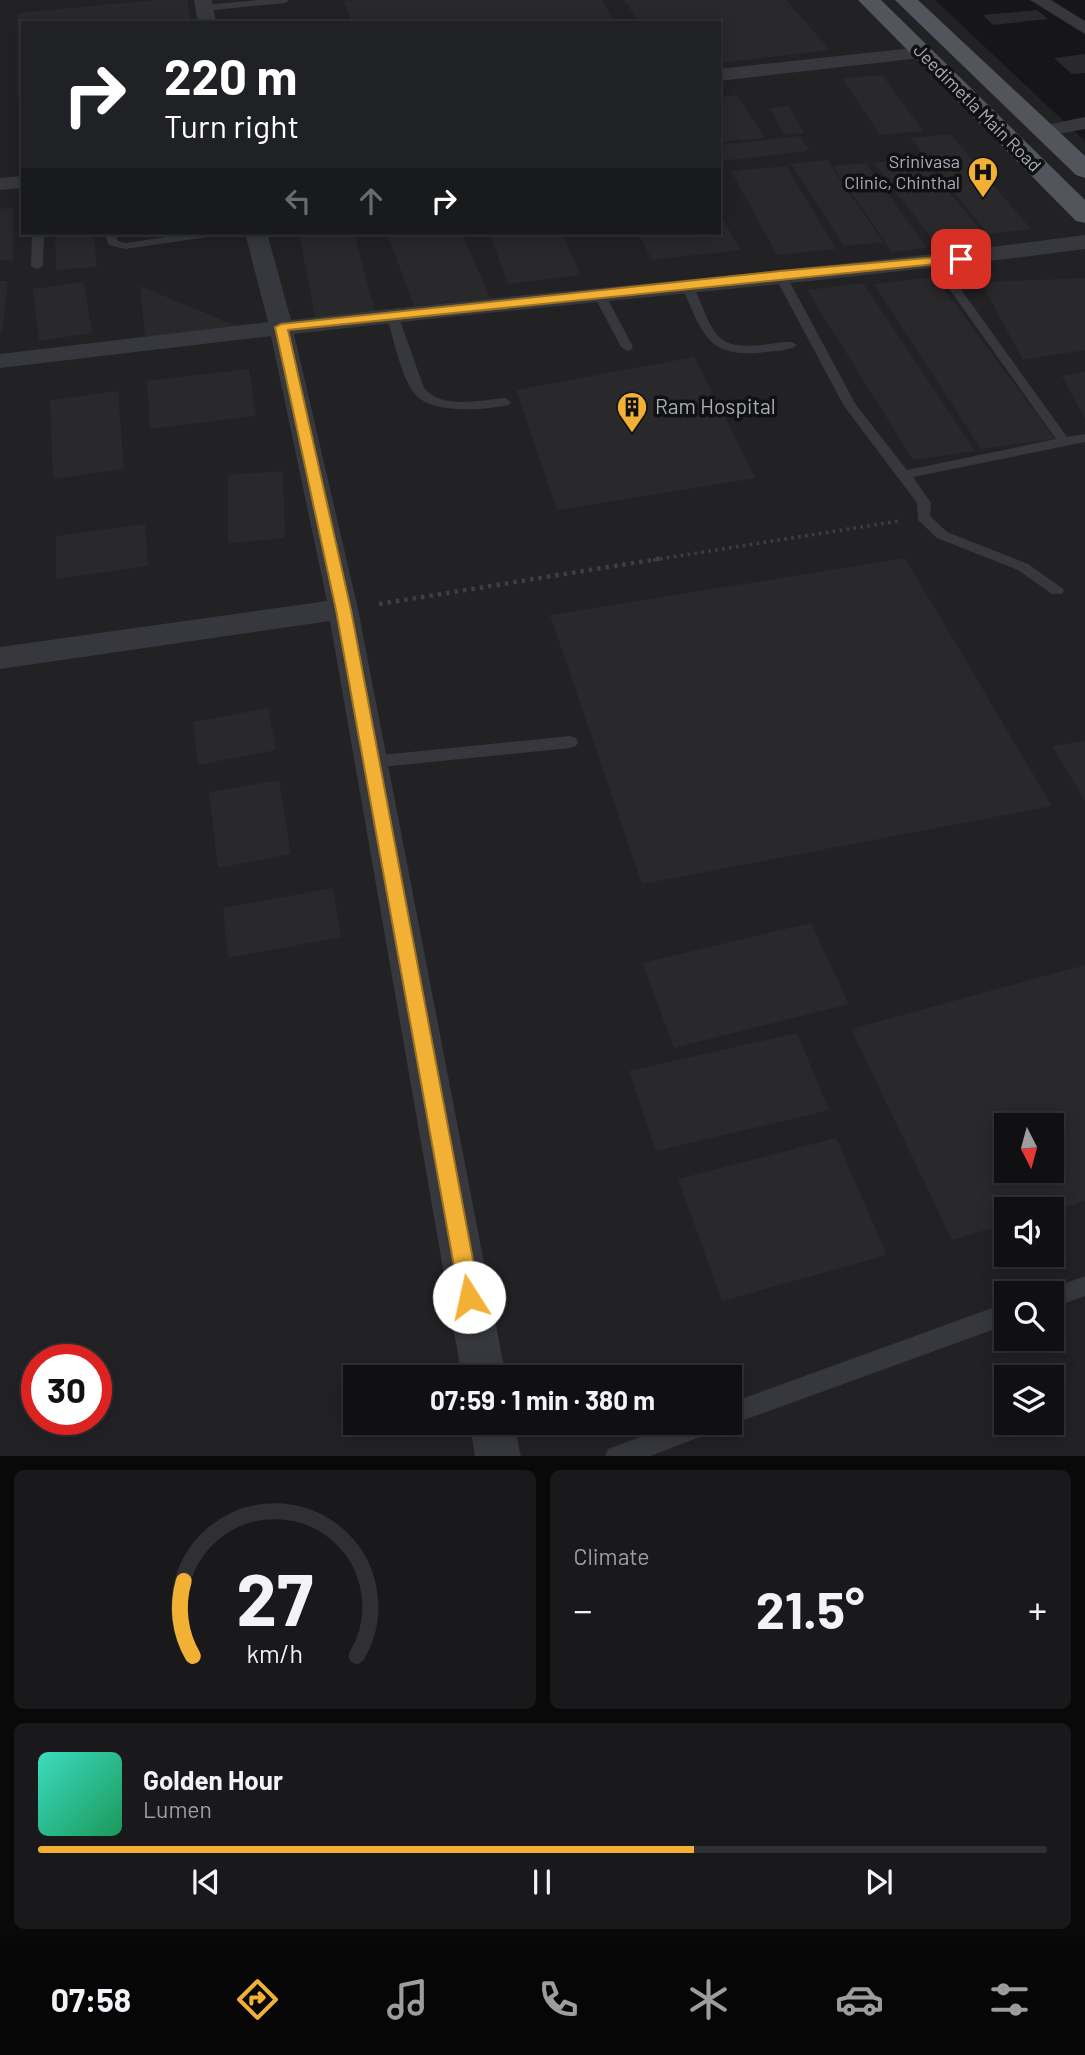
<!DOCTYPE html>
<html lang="en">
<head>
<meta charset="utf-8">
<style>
  :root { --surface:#101012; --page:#19191b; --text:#f1f3f6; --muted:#9c9d9f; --line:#303032; --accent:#f2b134 }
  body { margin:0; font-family:Barlow,sans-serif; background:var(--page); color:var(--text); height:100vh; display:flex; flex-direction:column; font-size:26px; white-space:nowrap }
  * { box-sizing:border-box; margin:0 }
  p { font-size:23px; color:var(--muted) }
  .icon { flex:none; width:38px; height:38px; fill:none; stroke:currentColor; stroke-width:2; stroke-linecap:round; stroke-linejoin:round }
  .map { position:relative; height:1456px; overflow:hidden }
  .panel { display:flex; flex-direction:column; gap:14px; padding:14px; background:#09090a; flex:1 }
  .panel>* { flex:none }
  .hud { position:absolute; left:21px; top:21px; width:700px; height:214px; border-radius:0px; box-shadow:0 4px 18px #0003,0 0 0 2px var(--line); background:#202124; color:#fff; overflow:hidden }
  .needle { width:46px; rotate:174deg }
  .tools { position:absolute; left:994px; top:1113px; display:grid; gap:14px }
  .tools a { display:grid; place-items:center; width:70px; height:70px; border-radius:0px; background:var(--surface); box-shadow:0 4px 18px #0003,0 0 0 2px var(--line); font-size:35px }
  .speed { position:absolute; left:21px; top:1344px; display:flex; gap:14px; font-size:35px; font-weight:700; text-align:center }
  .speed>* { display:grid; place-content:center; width:91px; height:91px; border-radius:50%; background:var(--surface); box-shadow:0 4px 18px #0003,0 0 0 2px var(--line); line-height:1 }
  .speed .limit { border:10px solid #d22; background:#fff; color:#111 }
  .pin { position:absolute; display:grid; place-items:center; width:60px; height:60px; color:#fff; margin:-30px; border-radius:14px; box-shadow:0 4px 10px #0006 }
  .me { position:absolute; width:77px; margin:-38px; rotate:350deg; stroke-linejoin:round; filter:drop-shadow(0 0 5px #0008) }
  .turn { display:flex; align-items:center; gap:24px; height:147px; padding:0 28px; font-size:32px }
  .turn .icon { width:91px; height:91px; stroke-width:2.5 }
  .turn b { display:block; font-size:49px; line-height:60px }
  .lanes { display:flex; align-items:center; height:66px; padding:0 28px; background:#0003; justify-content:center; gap:35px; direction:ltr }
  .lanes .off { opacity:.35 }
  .big { font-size:52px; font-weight:700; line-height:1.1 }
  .panel .tile { flex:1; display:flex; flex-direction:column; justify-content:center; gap:10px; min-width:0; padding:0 24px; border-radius:10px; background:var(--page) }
  .panel .dial { align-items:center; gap:0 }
  .dial svg { height:182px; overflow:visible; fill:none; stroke:var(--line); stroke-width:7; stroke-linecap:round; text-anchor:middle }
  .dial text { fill:var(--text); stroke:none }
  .song { display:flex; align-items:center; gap:21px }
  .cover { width:84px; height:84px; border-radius:10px; background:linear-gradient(135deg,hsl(170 70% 55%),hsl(150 70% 35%)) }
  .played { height:7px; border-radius:4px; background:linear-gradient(90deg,var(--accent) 65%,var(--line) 65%) }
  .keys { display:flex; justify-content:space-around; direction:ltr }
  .heat { display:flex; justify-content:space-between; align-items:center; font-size:38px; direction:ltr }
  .panel .tiles { flex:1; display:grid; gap:14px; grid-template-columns:1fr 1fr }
  .tile:last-child { grid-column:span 2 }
  .trip { position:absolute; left:343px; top:1365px; width:399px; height:70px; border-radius:0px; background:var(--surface); box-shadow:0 4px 18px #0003,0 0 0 2px var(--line); font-weight:700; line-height:70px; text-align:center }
  .tab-bar { display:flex; height:112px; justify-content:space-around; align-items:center; background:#060607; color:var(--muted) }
  .tab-bar .icon { width:49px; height:49px }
  .tab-bar .current { color:var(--accent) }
  .tab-bar b { font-size:32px; color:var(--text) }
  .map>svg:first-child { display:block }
  .built { fill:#222225; fill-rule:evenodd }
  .building { fill:#29292c; fill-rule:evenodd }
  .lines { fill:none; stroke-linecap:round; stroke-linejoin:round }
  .path-far1 { stroke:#3d3f44; stroke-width:3.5; stroke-dasharray:2.5 4.5; stroke-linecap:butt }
  .path { stroke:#3d3f44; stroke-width:4.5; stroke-dasharray:3.5 5; stroke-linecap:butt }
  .lane { fill:#37383d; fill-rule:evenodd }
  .street { fill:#37383d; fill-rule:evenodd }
  .primary { fill:#53555c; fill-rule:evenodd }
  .route { fill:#f2b134; stroke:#9d7322; stroke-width:2 }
  .labels { text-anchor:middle; stroke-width:7; stroke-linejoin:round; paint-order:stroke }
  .far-street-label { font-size:18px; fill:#a8adb8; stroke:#111113 }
  .far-poi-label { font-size:18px; fill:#a8adb8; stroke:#111113; text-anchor:end }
  .poi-label { font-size:21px; fill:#a8adb8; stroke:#111113; text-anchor:start }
</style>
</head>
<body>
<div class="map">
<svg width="1085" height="1457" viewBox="0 0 1085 1457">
  <rect width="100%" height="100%" fill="#161618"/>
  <path class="built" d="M0,0h935l150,141v1315l-1085,1zM23,23h696v210h-696zM1006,1125h46v46h-46zM1006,1209h46v46h-46zM1006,1293h46v46h-46zM37,1360h59v59h-59zM355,1377h375v46h-375zM1006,1377h46v46h-46z"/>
  <g class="building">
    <path d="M158,0h29l4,23h-168v75h-6v-85z"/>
    <path d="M358,0h244l14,23h-265l-7,-22z"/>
    <path d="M624,0h162l44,50 -111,13v-40h-79z"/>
    <path d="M1037,10l11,9 -55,6 -10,-10z"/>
    <path d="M1085,54v19l-13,1 -18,-16z"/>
    <path d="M882,75l41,56 -43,4 -38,-57z"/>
    <path d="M737,95l28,43 -46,4v-45z"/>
    <path d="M789,106l15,27 -20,1 -14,-26z"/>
    <path d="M950,134l41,48 40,47 -43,5 -78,-96z"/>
    <path d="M800,136l10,15 -91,10v-16z"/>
    <path d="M921,158l66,80 -50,7 -63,-82z"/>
    <path d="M827,160l56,82 -39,4 -53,-82z"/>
    <path d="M866,163l61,85 -35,4 -59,-86z"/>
    <path d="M786,166l50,83 -59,6 -46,-84z"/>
    <path d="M13,207v53l-13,1v-52z"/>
    <path d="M719,213l22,37 -89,10 -14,-27h81z"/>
    <path d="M55,233h39l3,34 -41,3z"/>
    <path d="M299,233h55l21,78 -60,6z"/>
    <path d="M387,233h75l28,65 -76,8z"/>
    <path d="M489,233h73l19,42 -73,9z"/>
    <path d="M935,277l120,162 -74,10 -107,-165z"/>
    <path d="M1085,278v72l-62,10 -42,-78z"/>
    <path d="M0,281h8l-6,50h-2z"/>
    <path d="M84,282l8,51 -53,8 -6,-52z"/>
    <path d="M863,283l112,168 -62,9 -106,-170z"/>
    <path d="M140,286l97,40 1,5 -93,6z"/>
    <path d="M694,357l62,121 -199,32 -41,-120z"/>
    <path d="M249,369l7,47 -106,13 -3,-48z"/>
    <path d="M1085,371v48l-23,-43z"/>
    <path d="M118,391l6,78 -71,10 -3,-79z"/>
    <path d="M283,471l2,67 -57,5v-68z"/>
    <path d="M145,524l3,42 -92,13v-43z"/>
    <path d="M905,558l147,248 -410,78 -92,-269z"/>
    <path d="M268,708l8,42 -78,15 -5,-43z"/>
    <path d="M1085,741v60l-33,-55z"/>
    <path d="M279,780l12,74 -73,14 -9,-76z"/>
    <path d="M333,888l8,49 -113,21 -5,-50z"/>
    <path d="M811,923l38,81 -175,44 -32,-85z"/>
    <path d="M1085,965v236l-33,10 -46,-2v15l-54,16 -101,-211zM1006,1125h46v46h-46z"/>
    <path d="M797,1033l32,77 -173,41 -27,-80z"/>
    <path d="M836,1138l51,117 -165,46 -44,-122z"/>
  </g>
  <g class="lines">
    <path class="path-far1" d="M653,560l246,-39"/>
    <path class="path" d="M379,604l285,-46"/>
    <g class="lane">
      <path d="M258,0h31l-4,3 -81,8 -4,-3 4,-3z"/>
      <path d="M32,233h12l-1,33 -6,3 -6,-3z"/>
      <path d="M104,233h10l4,8 7,2 69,-10h27l-6,3 -90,13 -16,-4z"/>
      <path d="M936,259l4,1 127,177 18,-3v8l-172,35 18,26 -1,13 17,16 81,32 34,24 2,3 -2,3h-10l-34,-24 -81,-32 -19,-18 -1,-17 -73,-97 -70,-131 6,-3 6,3 70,130 51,65 149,-31 -126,-177z"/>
      <path d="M687,282l6,3c23,51 19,68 83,58 8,-1 15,-3 21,2 -8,6 -21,6 -32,7 -59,8 -63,-21 -84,-67z"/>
      <path d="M599,291l6,3 28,53 -2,3 -4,1 -6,-4 -28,-53z"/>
      <path d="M392,311l6,4 26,73c18,22 56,12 81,10l6,4 -2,3c-23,5 -79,10 -95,-12 -14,-18 -20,-55 -28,-78z"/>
      <path d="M570,736l6,2 2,4 -2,4 -6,2 -199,20 -6,-2 -2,-4 2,-4 6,-2z"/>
      <path d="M1085,1276v20l-33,12v-15h-9l2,-2z"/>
      <path d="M1006,1303v22l-276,100 -6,-2h6v-20z"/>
      <path d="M678,1423h40l-3,8 -67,26h-43l3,-8z"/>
    </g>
    <g class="street">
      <path d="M194,0h18l4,23h-18z"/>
      <path d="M1030,0h21l34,21v13z"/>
      <path d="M922,47l9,6 -2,4 -210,24v-12z"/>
      <path d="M1085,117v12l-41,8 -7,-2 -3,-4 3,-4z"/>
      <path d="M23,176v12l-23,2v-12z"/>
      <path d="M245,233h22l24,87c264,-31 530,-49 794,-85v14c-263,35 -527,54 -791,85l64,275 148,768h-44l-132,-756 -330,48v-22l327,-46 -56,-265 -271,32v-14l268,-32z"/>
      <path d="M470,1423h44l7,34h-46z"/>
    </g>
    <g class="primary">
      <path d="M858,0h23l204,200v23l-9,-2z"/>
      <path d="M895,0h23l167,156v22l-9,-3z"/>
    </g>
  </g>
  <path class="route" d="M961,255l4,1v5l-677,69 63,280 129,687 -4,8 -7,3 -8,-3 -125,-695 -61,-283 6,-3 499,-53z"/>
  <defs>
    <g id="hospital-pin" transform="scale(1.575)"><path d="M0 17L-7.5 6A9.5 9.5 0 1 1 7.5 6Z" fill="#f2b134" stroke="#111113"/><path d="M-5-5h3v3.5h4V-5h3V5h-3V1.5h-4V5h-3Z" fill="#111"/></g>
    <g id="building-pin" transform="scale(1.575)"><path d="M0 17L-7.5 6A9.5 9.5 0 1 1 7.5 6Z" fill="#f2b134" stroke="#111113"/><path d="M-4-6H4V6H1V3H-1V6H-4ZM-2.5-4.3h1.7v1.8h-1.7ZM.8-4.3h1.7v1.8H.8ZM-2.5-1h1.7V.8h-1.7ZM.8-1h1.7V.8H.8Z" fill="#111"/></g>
  </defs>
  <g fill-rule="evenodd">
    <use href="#hospital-pin" x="983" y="172"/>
    <use href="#building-pin" x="632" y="407"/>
  </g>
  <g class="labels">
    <g class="far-street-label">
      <text transform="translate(977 108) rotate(45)" y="6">Jeedimetla Main Road</text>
    </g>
    <g class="far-poi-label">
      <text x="960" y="168">Srinivasa<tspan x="960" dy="21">Clinic, Chinthal</tspan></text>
    </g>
    <g class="poi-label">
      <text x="655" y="414">Ram Hospital</text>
    </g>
  </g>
</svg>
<div class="tools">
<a><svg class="needle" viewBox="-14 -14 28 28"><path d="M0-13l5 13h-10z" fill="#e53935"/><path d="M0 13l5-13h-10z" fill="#9c9d9f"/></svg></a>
<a><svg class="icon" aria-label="sound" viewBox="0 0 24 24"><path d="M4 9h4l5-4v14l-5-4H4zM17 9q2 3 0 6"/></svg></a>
<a><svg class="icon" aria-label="search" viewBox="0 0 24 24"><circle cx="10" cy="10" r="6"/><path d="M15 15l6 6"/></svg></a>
<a><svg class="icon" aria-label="layers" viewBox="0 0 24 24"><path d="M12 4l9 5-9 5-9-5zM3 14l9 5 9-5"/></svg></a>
</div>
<div class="speed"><div class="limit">30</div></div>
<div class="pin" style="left:961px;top:259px;background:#d93025"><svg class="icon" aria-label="arrive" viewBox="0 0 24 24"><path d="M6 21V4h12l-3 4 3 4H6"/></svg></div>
<svg class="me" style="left:469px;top:1297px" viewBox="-20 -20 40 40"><circle r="19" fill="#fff"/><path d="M0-13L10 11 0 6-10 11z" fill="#f2b134"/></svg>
<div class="trip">07:59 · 1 min · 380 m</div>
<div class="hud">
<div class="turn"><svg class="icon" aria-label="right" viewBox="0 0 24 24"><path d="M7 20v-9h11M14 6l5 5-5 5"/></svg><div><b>220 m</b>Turn right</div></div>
<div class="lanes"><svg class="icon off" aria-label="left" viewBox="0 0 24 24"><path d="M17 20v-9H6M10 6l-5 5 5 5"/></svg><svg class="icon off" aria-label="ahead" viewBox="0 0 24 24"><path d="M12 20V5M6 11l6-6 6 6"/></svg><svg class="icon" aria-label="right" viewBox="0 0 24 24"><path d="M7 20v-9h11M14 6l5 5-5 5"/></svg></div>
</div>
</div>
<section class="panel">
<div class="tiles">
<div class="tile dial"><svg viewBox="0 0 100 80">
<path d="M14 69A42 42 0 1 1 86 69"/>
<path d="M14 69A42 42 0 0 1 10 36" stroke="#f2b134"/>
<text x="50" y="56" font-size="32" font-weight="700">27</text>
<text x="50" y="72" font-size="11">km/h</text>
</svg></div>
<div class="tile"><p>Climate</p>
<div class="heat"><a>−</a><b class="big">21.5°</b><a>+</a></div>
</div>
<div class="tile">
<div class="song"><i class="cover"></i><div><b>Golden Hour</b><p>Lumen</p></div></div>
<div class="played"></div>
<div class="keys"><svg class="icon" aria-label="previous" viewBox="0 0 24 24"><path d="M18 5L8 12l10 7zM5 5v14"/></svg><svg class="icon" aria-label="pause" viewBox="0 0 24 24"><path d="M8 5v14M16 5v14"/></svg><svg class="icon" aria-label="next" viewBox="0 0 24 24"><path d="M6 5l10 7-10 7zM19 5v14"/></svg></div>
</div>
</div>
</section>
<nav class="tab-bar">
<b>07:58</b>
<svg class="icon current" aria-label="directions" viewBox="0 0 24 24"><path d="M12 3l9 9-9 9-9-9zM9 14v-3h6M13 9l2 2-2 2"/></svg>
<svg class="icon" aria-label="music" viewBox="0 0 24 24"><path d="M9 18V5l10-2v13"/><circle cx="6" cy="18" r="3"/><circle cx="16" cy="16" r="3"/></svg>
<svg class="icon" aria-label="phone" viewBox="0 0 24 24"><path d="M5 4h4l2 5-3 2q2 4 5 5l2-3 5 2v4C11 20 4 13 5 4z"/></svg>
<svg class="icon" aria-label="climate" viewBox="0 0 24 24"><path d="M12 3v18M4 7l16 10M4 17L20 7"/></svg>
<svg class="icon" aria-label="car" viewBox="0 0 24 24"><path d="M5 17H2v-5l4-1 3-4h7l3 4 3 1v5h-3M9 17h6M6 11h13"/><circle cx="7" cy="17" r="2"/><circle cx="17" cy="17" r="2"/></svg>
<svg class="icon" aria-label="filters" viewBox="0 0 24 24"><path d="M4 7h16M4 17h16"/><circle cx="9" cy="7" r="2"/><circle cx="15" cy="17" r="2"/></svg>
</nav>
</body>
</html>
